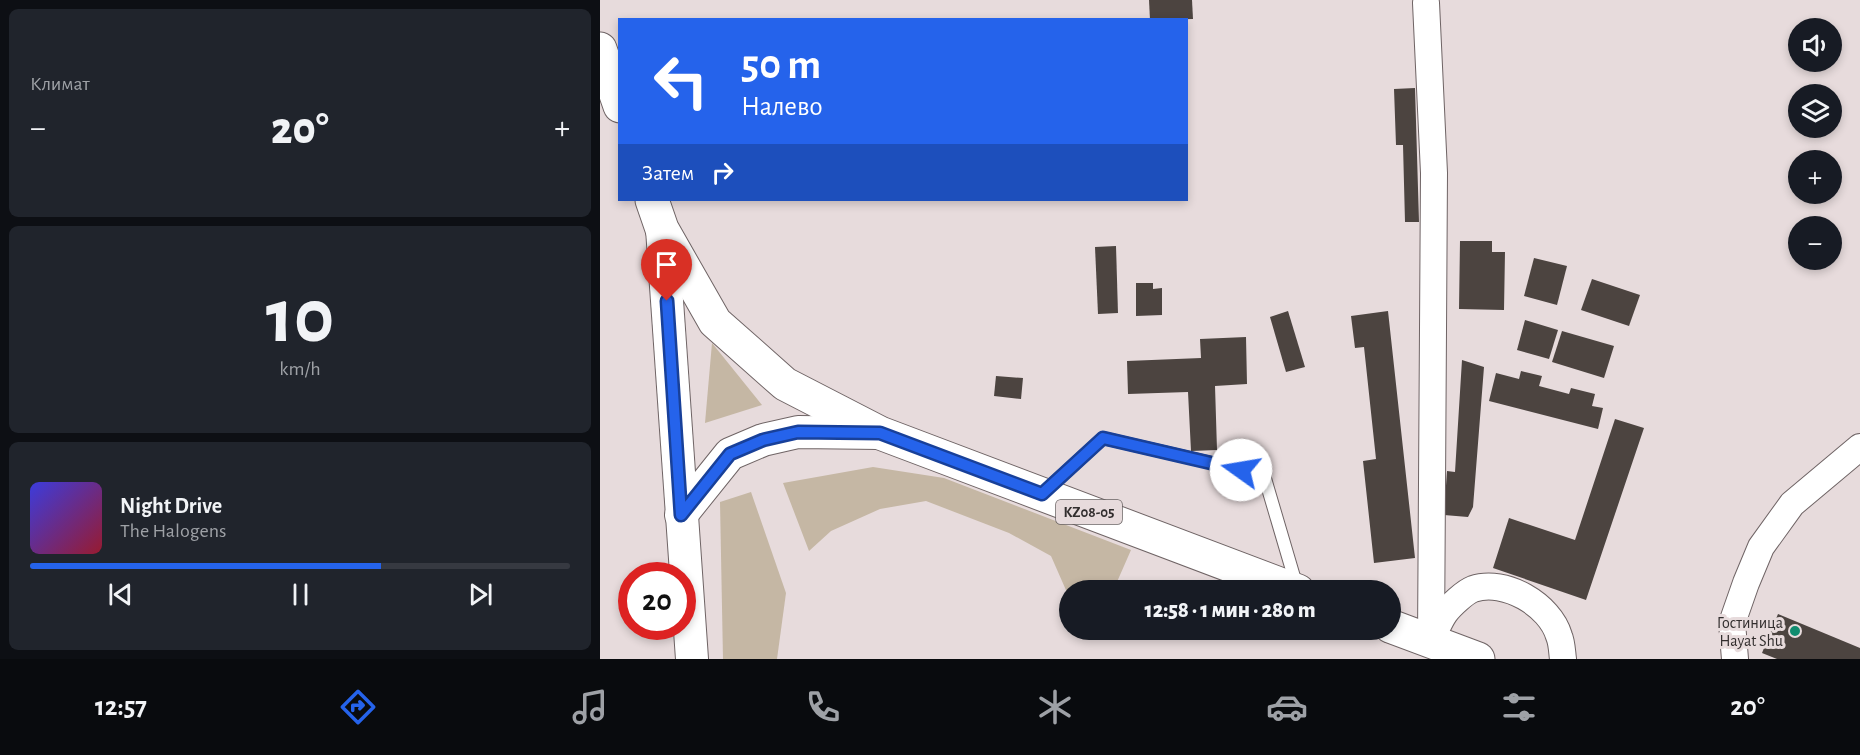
<!DOCTYPE html>
<html lang="ru">
<head>
<meta charset="utf-8">
<style>
  :root { --surface:#171b24; --page:#20242c; --text:#f1f3f6; --muted:#9ea1a6; --line:#363941; --accent:#2563eb }
  body { margin:0; font-family:"Alegreya Sans",sans-serif; background:var(--page); color:var(--text); height:100vh; display:flex; flex-direction:column; font-size:22px; white-space:nowrap }
  * { box-sizing:border-box; margin:0 }
  p { font-size:20px; color:var(--muted) }
  .icon { flex:none; width:33px; height:33px; fill:none; stroke:currentColor; stroke-width:2; stroke-linecap:round; stroke-linejoin:round }
  .map { position:relative; flex:1; overflow:hidden }
  .sheet { display:flex; flex-direction:column; gap:9px; padding:9px; background:#0d0f14; width:600px }
  .sheet>* { flex:none }
  .top-card { position:absolute; left:18px; top:18px; width:570px; height:183px; border-radius:0px; box-shadow:0 3px 9px #0003; background:#2563eb; color:#fff; overflow:hidden }
  .buttons { position:absolute; left:1188px; top:18px; display:grid; gap:12px }
  .buttons a { display:grid; place-items:center; width:54px; height:54px; border-radius:50%; background:var(--surface); box-shadow:0 3px 9px #0003; font-size:30px }
  .speed { position:absolute; left:18px; top:562px; display:flex; gap:12px; font-size:30px; font-weight:700; text-align:center }
  .speed>* { display:grid; place-content:center; width:78px; height:78px; border-radius:50%; background:var(--surface); box-shadow:0 3px 9px #0003; line-height:1 }
  .speed .limit { border:9px solid #d22; background:#fff; color:#111 }
  .pin { position:absolute; display:grid; place-items:center; width:51px; height:51px; color:#fff; margin:-62px -26px; border-radius:50% 50% 50% 0; rotate:-45deg; box-shadow:0 0 6px #0007 }
  .pin .icon { rotate:45deg }
  .me { position:absolute; width:66px; margin:-33px; rotate:283deg; stroke-linejoin:round; filter:drop-shadow(0 0 4px #0008) }
  .turn { display:flex; align-items:center; gap:21px; height:126px; padding:0 24px; font-size:27px }
  .turn .icon { width:78px; height:78px; stroke-width:2.5 }
  .turn b { display:block; font-size:42px; line-height:51px }
  .then { display:flex; align-items:center; height:57px; padding:0 24px; background:#0003; gap:12px; font-size:22px }
  .big { font-size:45px; font-weight:800; line-height:1.1 }
  .sheet .tile { flex:1; display:flex; flex-direction:column; justify-content:center; gap:9px; min-width:0; padding:0 21px; border-radius:9px; background:var(--page) }
  .sheet .dial { align-items:center; gap:0 }
  .dial b { font-size:78px; line-height:1 }
  .song { display:flex; align-items:center; gap:18px }
  .cover { width:72px; height:72px; border-radius:9px; background:linear-gradient(135deg,hsl(240 70% 55%),hsl(350 70% 35%)) }
  .played { height:6px; border-radius:3px; background:linear-gradient(90deg,var(--accent) 65%,var(--line) 65%) }
  .keys { display:flex; justify-content:space-around; direction:ltr }
  .heat { display:flex; justify-content:space-between; align-items:center; font-size:33px; direction:ltr }
  .trip { position:absolute; left:459px; top:580px; width:342px; height:60px; border-radius:30px; background:var(--surface); box-shadow:0 3px 9px #0003; font-weight:800; line-height:60px; text-align:center }
  .dock { display:flex; height:96px; justify-content:space-around; align-items:center; background:#090b0e; color:var(--muted) }
  .dock .icon { width:42px; height:42px }
  .dock .selected { color:var(--accent) }
  .dock b { font-size:27px; color:var(--text) }
  main { display:flex; flex:1; min-height:0 }
  .map>svg:first-child { display:block }
  .green { fill:#c5b7a4 }
  .building { fill:#4c4440 }
  .lines { fill:none; stroke-linecap:round; stroke-linejoin:round }
  .service-casing { stroke:#6f6465; stroke-width:14 }
  .minor-casing { stroke:#6f6465; stroke-width:28 }
  .tertiary-casing { stroke:#6f6465; stroke-width:34 }
  .primary-casing { stroke:#6f6465; stroke-width:35 }
  .service { stroke:#fff; stroke-width:12 }
  .minor { stroke:#fff; stroke-width:26 }
  .tertiary { stroke:#fff; stroke-width:32 }
  .primary { stroke:#fff; stroke-width:33 }
  .route-casing { stroke:#184099; stroke-width:15 }
  .route { stroke:#2563eb; stroke-width:10 }
  .poi-dot { fill:#108c6f; stroke:#e7dbdc; stroke-width:2 }
  .labels { text-anchor:middle; stroke-width:6; stroke-linejoin:round; paint-order:stroke }
  .shield { fill:#e7dbdc; stroke:#686262; stroke-width:1.5 }
  .shield-label { font-size:15px; font-weight:bold; fill:#322e2e }
  .poi-label { font-size:16px; fill:#322e2e; stroke:#e7dbdc; text-anchor:end }
</style>
</head>
<body>
<main>
<section class="sheet">
<div class="tile"><p>Климат</p>
<div class="heat"><a>−</a><b class="big">20°</b><a>+</a></div>
</div>
<div class="tile dial"><b>10</b><p>km/h</p></div>
<div class="tile">
<div class="song"><i class="cover"></i><div><b>Night Drive</b><p>The Halogens</p></div></div>
<div class="played"></div>
<div class="keys"><svg class="icon" aria-label="previous" viewBox="0 0 24 24"><path d="M18 5L8 12l10 7zM5 5v14"/></svg><svg class="icon" aria-label="pause" viewBox="0 0 24 24"><path d="M8 5v14M16 5v14"/></svg><svg class="icon" aria-label="next" viewBox="0 0 24 24"><path d="M6 5l10 7-10 7zM19 5v14"/></svg></div>
</div>
</section>
<div class="map">
<svg width="1260" height="659" viewBox="0 0 1260 659">
  <rect width="100%" height="100%" fill="#e7dbdc"/>
  <g class="green">
    <path d="M112,343l50,62 -57,18z"/>
    <path d="M273,467l71,11 187,72 -18,41h-43l-1,6 -18,-41 -42,-23 -83,-32 -46,8 -49,22 -22,20 -26,-68z"/>
    <path d="M151,492l35,101 -9,66h-54l-3,-157z"/>
  </g>
  <g class="building">
    <path d="M549,0h43l1,19 -43,1z"/>
    <path d="M815,88l4,134h-14l-2,-77h-7l-2,-56z"/>
    <path d="M860,241h32v11h13l-1,58 -45,-1z"/>
    <path d="M516,246l2,67 -20,1 -3,-67z"/>
    <path d="M934,258l33,8 -10,39 -33,-9z"/>
    <path d="M992,279l48,16 -11,31 -48,-16z"/>
    <path d="M536,283h17v6l9,-1v27l-26,1z"/>
    <path d="M688,311l17,56 -19,5 -16,-55z"/>
    <path d="M788,311l27,247 -41,5 -11,-102 13,-2 -12,-112 -9,1 -4,-32z"/>
    <path d="M925,320l33,10 -9,29 -32,-9z"/>
    <path d="M962,331l52,15 -10,32 -52,-16z"/>
    <path d="M646,337l1,47 -32,2 2,64 -26,1 -3,-59 -60,2 -1,-33 74,-3 -1,-19z"/>
    <path d="M862,360l22,7 -11,140 -5,10 -24,-2 3,-44 8,1z"/>
    <path d="M921,371l21,5 -3,10 30,8 2,-6 24,6 -3,12 11,2 -5,21 -109,-28 7,-28 23,6z"/>
    <path d="M396,376l27,2 -2,21 -27,-3z"/>
    <path d="M1015,419l29,9 -58,172 -93,-32 16,-50 66,22z"/>
    <path d="M1178,614l82,34v11h-83l-15,-6z"/>
  </g>
  <g class="lines">
    <g class="service-casing">
      <path id="service" d="M443,493l60,-55 161,37 33,112"/>
    </g>
    <g class="minor-casing">
      <g id="minor">
        <path d="M826,3l8,170 -3,468"/>
        <path d="M832,638c4,-8 8,-18 13,-25 5,-7 20,-21 28,-24 32,-11 77,16 86,47 3,7 3,16 4,23"/>
        <path d="M1135,659l-3,-36 14,-40 15,-36 31,-43 68,-57"/>
      </g>
    </g>
    <g class="tertiary-casing">
      <g id="tertiary">
        <path d="M62,229l30,430"/>
        <path d="M81,515l49,-61 33,-14 35,-8 82,1"/>
      </g>
    </g>
    <g class="primary-casing">
      <g id="primary">
        <path d="M0,49l20,57"/>
        <path d="M52,200l10,29 53,93 70,62 95,49 418,158"/>
        <path d="M790,626l88,33"/>
      </g>
    </g>
    <use href="#service" class="service"/>
    <use href="#minor" class="minor"/>
    <use href="#tertiary" class="tertiary"/>
    <use href="#primary" class="primary"/>
  </g>
  <g class="lines">
    <g class="route-casing">
      <path id="route" d="M67,301l14,214 49,-61 33,-14 35,-8 82,1 162,61 61,-56 138,32"/>
    </g>
    <use href="#route" class="route"/>
  </g>
  <circle class="poi-dot" cx="1195" cy="631" r="6"/>
  <g class="labels">
    <rect class="shield" x="456" y="500" width="66" height="24" rx="4.5"/>
    <g class="shield-label">
      <text x="489" y="517">KZ08-05</text>
    </g>
    <g class="poi-label">
      <text x="1183" y="628">Гостиница<tspan x="1183" dy="18">Hayat Shu</tspan></text>
    </g>
  </g>
</svg>
<div class="buttons">
<a><svg class="icon" aria-label="sound" viewBox="0 0 24 24"><path d="M4 9h4l5-4v14l-5-4H4zM17 9q2 3 0 6"/></svg></a>
<a><svg class="icon" aria-label="layers" viewBox="0 0 24 24"><path d="M12 4l9 5-9 5-9-5zM3 14l9 5 9-5"/></svg></a>
<a>+</a>
<a>−</a>
</div>
<div class="speed"><div class="limit">20</div></div>
<div class="pin" style="left:67px;top:301px;background:#d93025"><svg class="icon" aria-label="arrive" viewBox="0 0 24 24"><path d="M6 21V4h12l-3 4 3 4H6"/></svg></div>
<svg class="me" style="left:641px;top:470px" viewBox="-20 -20 40 40"><circle r="19" fill="#fff"/><path d="M0-13L10 11 0 6-10 11z" fill="#2563eb"/></svg>
<div class="trip">12:58 · 1 мин · 280 m</div>
<div class="top-card">
<div class="turn"><svg class="icon" aria-label="left" viewBox="0 0 24 24"><path d="M17 20v-9H6M10 6l-5 5 5 5"/></svg><div><b>50 m</b>Налево</div></div>
<div class="then">Затем<svg class="icon" aria-label="right" viewBox="0 0 24 24"><path d="M7 20v-9h11M14 6l5 5-5 5"/></svg></div>
</div>
</div>
</main>
<nav class="dock">
<b>12:57</b>
<svg class="icon selected" aria-label="directions" viewBox="0 0 24 24"><path d="M12 3l9 9-9 9-9-9zM9 14v-3h6M13 9l2 2-2 2"/></svg>
<svg class="icon" aria-label="music" viewBox="0 0 24 24"><path d="M9 18V5l10-2v13"/><circle cx="6" cy="18" r="3"/><circle cx="16" cy="16" r="3"/></svg>
<svg class="icon" aria-label="phone" viewBox="0 0 24 24"><path d="M5 4h4l2 5-3 2q2 4 5 5l2-3 5 2v4C11 20 4 13 5 4z"/></svg>
<svg class="icon" aria-label="climate" viewBox="0 0 24 24"><path d="M12 3v18M4 7l16 10M4 17L20 7"/></svg>
<svg class="icon" aria-label="car" viewBox="0 0 24 24"><path d="M5 17H2v-5l4-1 3-4h7l3 4 3 1v5h-3M9 17h6M6 11h13"/><circle cx="7" cy="17" r="2"/><circle cx="17" cy="17" r="2"/></svg>
<svg class="icon" aria-label="filters" viewBox="0 0 24 24"><path d="M4 7h16M4 17h16"/><circle cx="9" cy="7" r="2"/><circle cx="15" cy="17" r="2"/></svg>
<b>20°</b>
</nav>
</body>
</html>
